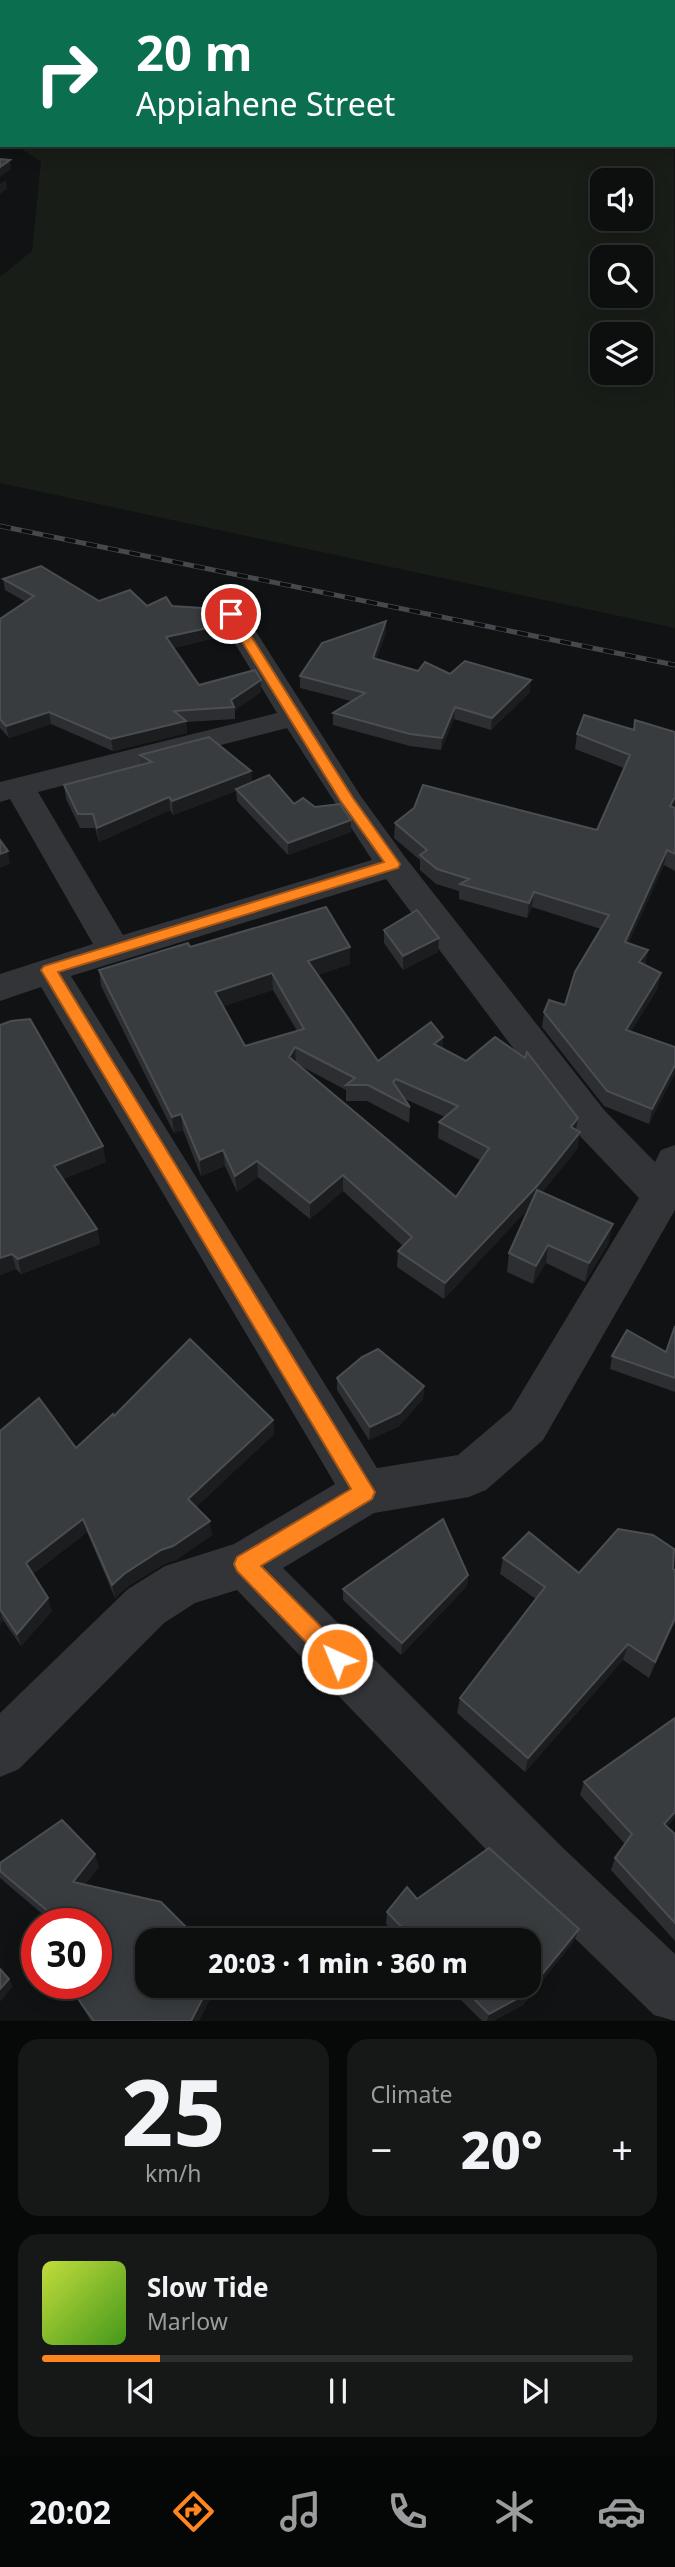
<!DOCTYPE html>
<html lang="en">
<head>
<meta charset="utf-8">
<style>
  :root { --surface:#0d0e0e; --page:#161717; --text:#f1f3f6; --muted:#9a9c9e; --line:#2d2e2e; --accent:#ff851e }
  body { margin:0; font-family:"Noto Sans",sans-serif; background:var(--page); color:var(--text); height:100vh; display:flex; flex-direction:column; font-size:26px; white-space:nowrap }
  * { box-sizing:border-box; margin:0 }
  p { font-size:23px; color:var(--muted) }
  .icon { flex:none; width:38px; height:38px; fill:none; stroke:currentColor; stroke-width:2; stroke-linecap:round; stroke-linejoin:round }
  .map { position:relative; height:2021px; overflow:hidden }
  .details { display:flex; flex-direction:column; gap:18px; padding:18px; background:#070808; flex:1 }
  .details>* { flex:none }
  .hud { position:absolute; left:0px; top:0px; width:676px; height:147px; box-shadow:0 4px 18px #0003,0 0 0 2px var(--line); background:#0b6e4f; color:#fff; overflow:hidden }
  .tools { position:absolute; left:590px; top:168px; display:grid; gap:14px }
  .tools a { display:grid; place-items:center; width:63px; height:63px; border-radius:14px; background:var(--surface); box-shadow:0 4px 18px #0003,0 0 0 2px var(--line); font-size:35px }
  .speed { position:absolute; left:21px; top:1908px; display:flex; gap:14px; font-size:35px; font-weight:700; text-align:center }
  .speed>* { display:grid; place-content:center; width:91px; height:91px; border-radius:50%; background:var(--surface); box-shadow:0 4px 18px #0003,0 0 0 2px var(--line); line-height:1 }
  .speed .limit { border:10px solid #d22; background:#fff; color:#111 }
  .pin { position:absolute; display:grid; place-items:center; width:60px; height:60px; color:#fff; margin:-30px; border:4px solid #fff; border-radius:50%; box-shadow:0 2px 7px #0007 }
  .me { position:absolute; width:77px; margin:-38px; rotate:316deg; stroke-linejoin:round; filter:drop-shadow(0 0 5px #0008) }
  .turn { display:flex; align-items:center; gap:24px; height:147px; padding:0 21px; font-size:32px }
  .turn .icon { width:91px; height:91px; stroke-width:2.5 }
  .turn b { display:block; font-size:49px; line-height:60px }
  .big { font-size:52px; font-weight:800; line-height:1.1 }
  .details .widget { flex:1; display:flex; flex-direction:column; justify-content:center; gap:10px; min-width:0; padding:0 24px; border-radius:21px; background:var(--page) }
  .details .dial { align-items:center; gap:0 }
  .dial b { font-size:91px; line-height:1 }
  .song { display:flex; align-items:center; gap:21px }
  .cover { width:84px; height:84px; border-radius:10px; background:linear-gradient(135deg,hsl(70 70% 55%),hsl(100 70% 35%)) }
  .played { height:7px; border-radius:4px; background:linear-gradient(90deg,var(--accent) 20%,var(--line) 20%) }
  .keys { display:flex; justify-content:space-around; direction:ltr }
  .heat { display:flex; justify-content:space-between; align-items:center; font-size:38px; direction:ltr }
  .details .tiles { flex:1; display:grid; gap:18px; grid-template-columns:1fr 1fr }
  .widget:last-child { grid-column:span 2 }
  .trip { position:absolute; left:135px; top:1928px; width:406px; height:70px; border-radius:21px; background:var(--surface); box-shadow:0 4px 18px #0003,0 0 0 2px var(--line); font-weight:800; line-height:70px; text-align:center }
  .dock { display:flex; height:112px; justify-content:space-around; align-items:center; background:#050606; color:var(--muted) }
  .dock .icon { width:49px; height:49px }
  .dock .selected { color:var(--accent) }
  .dock b { font-size:32px; color:var(--text) }
  .map>svg:first-child { display:block }
  .green { fill:#181e17; fill-rule:evenodd }
  .lines { fill:none; stroke-linecap:round; stroke-linejoin:round }
  .minor { fill:#323438; fill-rule:evenodd }
  .rail-casing { stroke:#45494e; stroke-width:5 }
  .rail { stroke:#0c0d0e; stroke-width:3.5; stroke-dasharray:11; stroke-linecap:butt }
  .wall { fill:#2d2e31; fill-rule:evenodd }
  .shaded-wall { fill:#1c1d1f }
  .building { fill:#393c3f; stroke:#4a4e52; stroke-width:2; fill-rule:evenodd }
  .route { fill:#ff851e; stroke:#a65614; stroke-width:2 }
</style>
</head>
<body>
<div class="map">
<svg width="675" height="2021" viewBox="0 0 675 2021">
  <rect width="100%" height="100%" fill="#111213"/>
  <path class="green" d="M674,59l1,569 -675,-145v-206l32,-26 9,-89 -25,-17h658zM602,180h38v39h-38zM602,257h38v39h-38zM602,334h38v39h-38z"/>
  <g class="lines">
    <g class="minor">
      <rect x="246" y="0" width="14" height="2"/>
      <path d="M286,0h20l1,2h-20z"/>
      <rect x="390" y="0" width="14" height="2"/>
      <path d="M585,0h14l1,2h-14z"/>
      <rect x="674" y="50" width="1" height="10"/>
      <path d="M231,606l10,2 119,187 45,62 200,254 50,51 6,-12 14,-5v65l-132,230 -57,50 -17,7 -95,16 -91,55 279,279 113,107v67l-21,-6 -132,-128 -285,-297 -42,13 -31,20 -145,146 -19,8v-64l128,-124 37,-23 69,-22 101,-60 -294,-497 -41,14v-27l93,-30 -83,-145 -10,3v-20l277,-69 -60,-99 4,-6zM287,728l85,132 -249,75 -85,-143zM386,879l191,254 62,65 -128,212 -53,45 -81,13 -306,-492z"/>
    </g>
    <g class="rail-casing">
      <path id="rail" d="M0,526l675,139"/>
    </g>
    <use href="#rail" class="rail"/>
  </g>
  <g class="wall">
    <path d="M3,579l96,22 48,5h25l54,18 1,11 -54,13 26,37 62,-5v12l-26,18v9l-49,3 1,11 -74,18 -62,-27 -42,14 -9,-10v-109l26,-17 -21,-12z"/>
    <path d="M386,621v12l-10,26 42,12 32,3 80,18 -39,38 -37,-11 -13,31 -31,-4 -77,-21v-12l18,-12 -51,-13v-12z"/>
    <path d="M634,730l41,2v139l-11,-6 -36,79 20,6 -3,15 13,23 -27,43 44,16 -26,77 -45,-18 -62,-79 2,-15 21,-7 36,-76 -69,-22 -5,11 -68,-19v-8l-23,-7 -16,-14v-10l-26,-22 1,-15 202,7 27,-62 -49,-19 2,-15z"/>
    <path d="M140,755l111,16 1,12 42,21 21,3 36,13v12l-63,23 -51,-54 -1,-10 -63,24 -3,-5 -71,32 -4,-14h-15l-14,-29 -2,-14 77,-20z"/>
    <path d="M384,930l54,22 -35,18 -19,-27z"/>
    <path d="M190,947h160v17l-32,11 60,86 65,-24 -1,11 136,70 -2,12 2,18 -36,44 67,50 -24,40 -39,-19 -13,21 -26,-12 2,-19 20,-46 -85,92 -47,-32 1,-16 5,-5 -60,-55 -33,28 -52,-42 -21,15 -12,-26 -24,10 -18,-46 -9,3 -73,-147 -2,-16zM273,990l24,41 -52,15 -22,-40zM297,1064l49,26v11h21l42,22 1,-16 -5,-8 40,18 -6,5 -1,16 42,22 -24,37z"/>
    <path d="M0,1025l106,137 -43,17 34,50 3,15 -79,30 -5,-5 -16,6z"/>
    <path d="M675,1326v66l-65,-23 2,-13 54,-4z"/>
    <path d="M337,1378l87,8 -1,13 -24,27 -30,14 -32,-50z"/>
    <path d="M114,1416l159,4 1,14 -78,73 16,28 -36,25 -12,4 -37,23 -12,11 -28,-66 -54,42 19,37 -31,35 -18,-26 -3,5v-194l76,17z"/>
    <path d="M503,1558l76,15 94,-4 2,53 -26,56 -26,-18 -98,112 -68,-59 3,-15 76,-99 -36,-25z"/>
    <path d="M468,1575l-1,11 -66,69 -58,-55v-11z"/>
    <path d="M584,1782l83,45 8,7v107l-64,-71 4,-12 10,-14 -45,-49z"/>
    <path d="M0,1863l99,4 -14,17 114,137h-108l-24,-38h29v-60h-43l-53,-45z"/>
    <path d="M387,1912l187,29 -51,64 -30,16h-11l-35,-35h81v-45h-126l-16,-17z"/>
  </g>
  <g class="shaded-wall">
    <path d="M10,160l1,9 -11,8v-10z"/>
    <path d="M6,180l1,9 -7,5v-10z"/>
    <path d="M386,621v12l-14,37 1,-12z"/>
    <path d="M226,624l1,11 -60,14 -1,-12z"/>
    <path d="M261,680v12l-26,18 -4,-10z"/>
    <path d="M531,680l-1,12 -39,38 1,-12z"/>
    <path d="M455,707l-1,12 -13,31 1,-12z"/>
    <path d="M49,712l2,12 -42,14 -3,-12z"/>
    <path d="M186,721l1,12 -74,18 -2,-12z"/>
    <path d="M251,771l1,14 -79,30 -1,-14z"/>
    <path d="M169,797l1,13 -71,32 -2,-14z"/>
    <path d="M675,797v11l-5,-2z"/>
    <path d="M351,820v12l-63,23v-12z"/>
    <path d="M667,850l-3,15 -42,93 3,-16z"/>
    <path d="M8,851l2,13 -10,4v-14z"/>
    <path d="M534,892l-2,15 -5,11 2,-15z"/>
    <path d="M439,938l-1,14 -35,18v-14z"/>
    <path d="M350,947v17l-41,14 -1,-17z"/>
    <path d="M648,950l-3,15 -6,-3z"/>
    <path d="M272,973l1,17 -57,19 -1,-17z"/>
    <path d="M661,973l-3,15 -35,57 3,-15z"/>
    <path d="M443,1037l-1,16 -8,-9z"/>
    <path d="M295,1047l1,16 -7,-6z"/>
    <path d="M675,1065v9l-26,50 3,-15z"/>
    <path d="M181,1114l2,16 -9,3 -2,-16z"/>
    <path d="M578,1118l-3,17 -4,-8z"/>
    <path d="M580,1132l-2,16 -43,54 -91,97 1,-16z"/>
    <path d="M103,1146l3,16 -49,19 -3,-15z"/>
    <path d="M223,1150l2,16 -24,10 -1,-16z"/>
    <path d="M257,1161l1,16 -21,15 -2,-16z"/>
    <path d="M343,1175v16l-33,28v-16z"/>
    <path d="M613,1224l-4,18 -24,40 4,-19z"/>
    <path d="M97,1229l3,15 -79,30 -3,-15z"/>
    <path d="M548,1245l-2,18 -13,21 3,-18z"/>
    <path d="M12,1254l4,15 -16,6v-17z"/>
    <path d="M424,1386l-1,13 -24,27 -30,14 1,-13z"/>
    <path d="M273,1420l1,14 -84,79 -2,-14z"/>
    <path d="M83,1519l4,13 -57,44 -4,-13z"/>
    <path d="M210,1521l2,14 -36,25 -12,4 -37,23 -12,11 -3,-13 12,-11z"/>
    <path d="M468,1575l-1,11 -66,69 1,-12z"/>
    <path d="M48,1598l4,13 -31,35 -4,-12z"/>
    <path d="M0,1611l3,9 -3,5z"/>
    <path d="M675,1618v4l-26,56 6,-16z"/>
    <path d="M628,1644l-5,16 -98,112 3,-14z"/>
    <path d="M675,1812v6l-16,18 5,-12z"/>
    <path d="M95,1854l4,13 -22,26 -4,-11z"/>
    <path d="M579,1929l-5,12 -51,64 -30,16h-6l2,-7z"/>
    <path d="M9,1979l4,7 -13,16v-13z"/>
    <path d="M209,1986h8l-18,35h-8z"/>
  </g>
  <g class="building">
    <path d="M0,159l10,1 -10,7z"/>
    <path d="M41,566l58,35 31,-11 17,16 19,-9 6,9 45,3 9,15 -60,13 33,48 56,-15 6,10 -30,20 3,7 -60,4 12,10 -75,18 -62,-27 -43,14 -6,-7v-100l34,-23 -31,-17z"/>
    <path d="M386,621l-13,37 45,13 7,-9 25,12 15,-13 66,19 -39,38 -37,-11 -13,31 -32,-4 -77,-21 32,-20 -65,-17 22,-33z"/>
    <path d="M584,715l50,15 1,-10 40,12v65l-5,9 5,2v46l-8,-4 -42,92 23,8 -9,12 22,11 -35,57 49,17v18l-23,44 -45,-18 -63,-79 5,-12 16,5 10,-33 34,-57 -75,-23 -5,11 -69,-19 9,-5 -32,-10 -17,-14 7,-5 -32,-27 19,-15 9,-23 174,45 33,-75 -53,-21z"/>
    <path d="M209,737l42,34 -79,30 -3,-4 -72,31 -4,-14h-15l-14,-29 88,-23 -12,-7z"/>
    <path d="M269,775l25,29 9,-6 12,9 25,-3 11,16 -63,23 -52,-54z"/>
    <path d="M0,840l8,11 -8,3z"/>
    <path d="M326,907l24,40 -42,14 70,100 53,-39 12,15 -9,7 32,17 29,-24 30,21 2,-6 51,66 -7,9 9,5 -43,54 -92,97 -47,-32 14,-14 -69,-62 -33,28 -53,-42 -22,15 -12,-26 -23,10 -19,-46 -9,3 -73,-147 89,-27 2,4zM272,973l32,56 -59,17 -30,-54zM295,1047l60,31 -9,7h22l42,22 -17,-25 3,-3 62,27 -19,16 50,26 -33,49 -167,-140z"/>
    <path d="M417,910l22,28 -36,18 -19,-26z"/>
    <path d="M30,1019l73,127 -49,20 43,63 -79,30 -6,-5 -12,4v-233l11,-4z"/>
    <path d="M537,1190l76,34 -24,39 -41,-18 -12,21 -27,-13z"/>
    <path d="M675,1326v52l-63,-22 15,-26 39,22z"/>
    <path d="M190,1339l83,81 -85,79 22,22 -37,25 -12,4 -37,24 -12,11 -29,-66 -57,44 22,35 -31,36 -17,-25v-178l39,-33 37,50 37,-34 1,2z"/>
    <path d="M378,1349l46,37 -24,27 -30,14 -33,-49 25,-21z"/>
    <path d="M443,1519l25,56 -66,68 -59,-54z"/>
    <path d="M618,1529l35,6 21,14 -1,20 2,1v48l-20,44 -27,-18 -100,114 -68,-60 85,-111 -42,-29 26,-26 50,41z"/>
    <path d="M675,1718v94l-11,12 11,10v89l-60,-65 17,-24 -48,-52z"/>
    <path d="M62,1820l33,34 -22,28 88,20 39,39h-53v45h62l-18,35h-97l-11,-15 -15,-23h28v-60h-34l-62,-52v-8z"/>
    <path d="M489,1848l90,81 -53,65 -37,20 -28,-28h67v-45h-113l-28,-29 20,-25 10,12z"/>
    <path d="M0,1969l9,10 -9,10z"/>
  </g>
  <path class="route" d="M231,611l6,3 116,184 47,66 -2,4 -340,104 317,520 -3,7 -111,67 84,85 3,8 -3,8 -8,3 -7,-3 -93,-96 -3,-7 3,-7 114,-68 -310,-519 3,-4 340,-104 -44,-62 -115,-186z"/>
</svg>
<div class="tools">
<a><svg class="icon" aria-label="sound" viewBox="0 0 24 24"><path d="M4 9h4l5-4v14l-5-4H4zM17 9q2 3 0 6"/></svg></a>
<a><svg class="icon" aria-label="search" viewBox="0 0 24 24"><circle cx="10" cy="10" r="6"/><path d="M15 15l6 6"/></svg></a>
<a><svg class="icon" aria-label="layers" viewBox="0 0 24 24"><path d="M12 4l9 5-9 5-9-5zM3 14l9 5 9-5"/></svg></a>
</div>
<div class="speed"><div class="limit">30</div></div>
<div class="pin" style="left:231px;top:614px;background:#d93025"><svg class="icon" aria-label="arrive" viewBox="0 0 24 24"><path d="M6 21V4h12l-3 4 3 4H6"/></svg></div>
<svg class="me" style="left:337px;top:1659px" viewBox="-20 -20 40 40"><circle r="17" fill="#ff851e" stroke="#fff" stroke-width="3"/><path d="M0-11L8 9 0 5-8 9z" fill="#fff"/></svg>
<div class="trip">20:03 · 1 min · 360 m</div>
<div class="hud">
<div class="turn"><svg class="icon" aria-label="right" viewBox="0 0 24 24"><path d="M7 20v-9h11M14 6l5 5-5 5"/></svg><div><b>20 m</b>Appiahene Street</div></div>
</div>
</div>
<section class="details">
<div class="tiles">
<div class="widget dial"><b>25</b><p>km/h</p></div>
<div class="widget"><p>Climate</p>
<div class="heat"><a>−</a><b class="big">20°</b><a>+</a></div>
</div>
<div class="widget">
<div class="song"><i class="cover"></i><div><b>Slow Tide</b><p>Marlow</p></div></div>
<div class="played"></div>
<div class="keys"><svg class="icon" aria-label="previous" viewBox="0 0 24 24"><path d="M18 5L8 12l10 7zM5 5v14"/></svg><svg class="icon" aria-label="pause" viewBox="0 0 24 24"><path d="M8 5v14M16 5v14"/></svg><svg class="icon" aria-label="next" viewBox="0 0 24 24"><path d="M6 5l10 7-10 7zM19 5v14"/></svg></div>
</div>
</div>
</section>
<nav class="dock">
<b>20:02</b>
<svg class="icon selected" aria-label="directions" viewBox="0 0 24 24"><path d="M12 3l9 9-9 9-9-9zM9 14v-3h6M13 9l2 2-2 2"/></svg>
<svg class="icon" aria-label="music" viewBox="0 0 24 24"><path d="M9 18V5l10-2v13"/><circle cx="6" cy="18" r="3"/><circle cx="16" cy="16" r="3"/></svg>
<svg class="icon" aria-label="phone" viewBox="0 0 24 24"><path d="M5 4h4l2 5-3 2q2 4 5 5l2-3 5 2v4C11 20 4 13 5 4z"/></svg>
<svg class="icon" aria-label="climate" viewBox="0 0 24 24"><path d="M12 3v18M4 7l16 10M4 17L20 7"/></svg>
<svg class="icon" aria-label="car" viewBox="0 0 24 24"><path d="M5 17H2v-5l4-1 3-4h7l3 4 3 1v5h-3M9 17h6M6 11h13"/><circle cx="7" cy="17" r="2"/><circle cx="17" cy="17" r="2"/></svg>
</nav>
</body>
</html>
